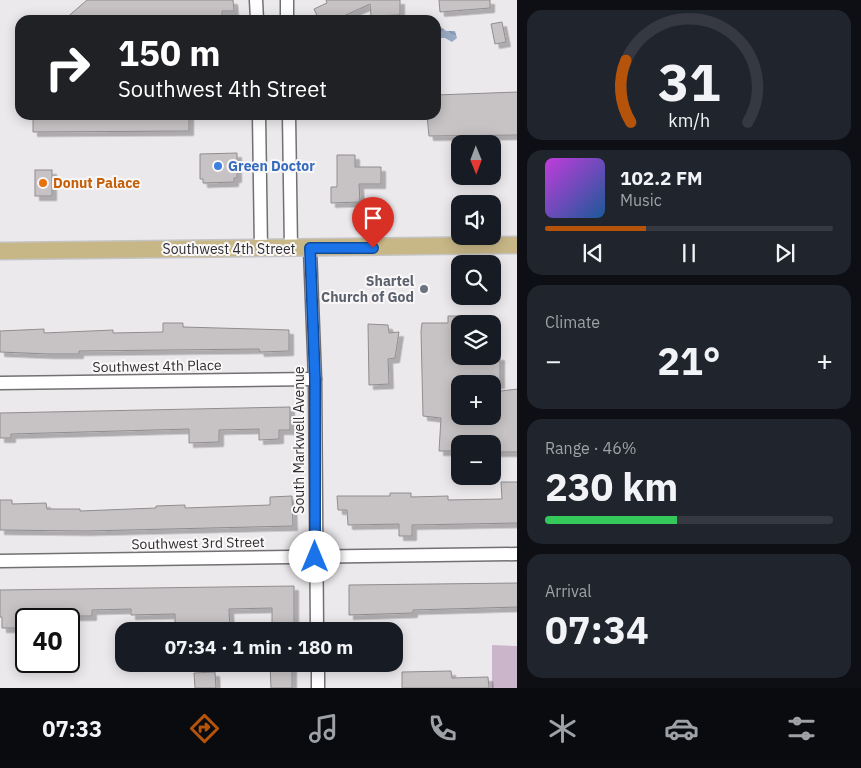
<!DOCTYPE html>
<html lang="en">
<head>
<meta charset="utf-8">
<style>
  :root { --surface:#171b24; --page:#20242c; --text:#f1f3f6; --muted:#9ea1a6; --line:#363941; --accent:#b45309 }
  body { margin:0; font-family:"IBM Plex Sans",sans-serif; background:var(--page); color:var(--text); height:100vh; display:flex; flex-direction:column; font-size:19px; white-space:nowrap }
  * { box-sizing:border-box; margin:0 }
  p { font-size:16px; color:var(--muted) }
  .icon { flex:none; width:28px; height:28px; fill:none; stroke:currentColor; stroke-width:2; stroke-linecap:round; stroke-linejoin:round }
  .map { position:relative; flex:1; overflow:hidden }
  .panel { display:flex; flex-direction:column; gap:10px; padding:10px; background:#0d0f14; width:344px }
  .panel>* { flex:none }
  .guide { position:absolute; left:15px; top:15px; width:426px; height:105px; border-radius:15px; box-shadow:0 2px 12px #0003; background:#202124; color:#fff; overflow:hidden }
  .needle { width:32px; rotate:179deg }
  .tools { position:absolute; left:451px; top:135px; display:grid; gap:10px }
  .tools a { display:grid; place-items:center; width:50px; height:50px; border-radius:10px; background:var(--surface); box-shadow:0 2px 12px #0003; font-size:25px }
  .speed { position:absolute; left:15px; top:608px; display:flex; gap:10px; font-size:25px; font-weight:700; text-align:center }
  .speed>* { display:grid; place-content:center; width:65px; height:65px; border-radius:50%; background:var(--surface); box-shadow:0 2px 12px #0003; line-height:1 }
  .speed .limit { border:2px solid #111; border-radius:8px; background:#fff; color:#111 }
  .pin { position:absolute; display:grid; place-items:center; width:42px; height:42px; color:#fff; margin:-51px -21px; border-radius:50% 50% 50% 0; rotate:-45deg; box-shadow:0 0 5px #0007 }
  .pin .icon { rotate:45deg }
  .me { position:absolute; width:55px; margin:-28px; rotate:0deg; stroke-linejoin:round; filter:drop-shadow(0 0 4px #0008) }
  .turn { display:flex; align-items:center; gap:18px; height:105px; padding:0 20px; font-size:22px }
  .turn .icon { width:65px; height:65px; stroke-width:2.5 }
  .turn b { display:block; font-size:35px; line-height:42px }
  .big { font-size:38px; font-weight:700; line-height:1.1 }
  .panel .tile { flex:1; display:flex; flex-direction:column; justify-content:center; gap:8px; min-width:0; padding:0 18px; border-radius:15px; background:var(--page) }
  .panel .dial { align-items:center; gap:0 }
  .dial svg { height:130px; overflow:visible; fill:none; stroke:var(--line); stroke-width:7; stroke-linecap:round; text-anchor:middle }
  .dial text { fill:var(--text); stroke:none }
  .song { display:flex; align-items:center; gap:15px }
  .cover { width:60px; height:60px; border-radius:8px; background:linear-gradient(135deg,hsl(290 70% 55%),hsl(210 70% 35%)) }
  .played { height:5px; border-radius:2px; background:linear-gradient(90deg,var(--accent) 35%,var(--line) 35%) }
  .keys { display:flex; justify-content:space-around; direction:ltr }
  .heat { display:flex; justify-content:space-between; align-items:center; font-size:28px; direction:ltr }
  .charge { height:8px; border-radius:4px; background:linear-gradient(90deg,#34c759 46%,var(--line) 0) }
  .trip { position:absolute; left:115px; top:622px; width:288px; height:50px; border-radius:15px; background:var(--surface); box-shadow:0 2px 12px #0003; font-weight:700; line-height:50px; text-align:center }
  .tabs { display:flex; height:80px; justify-content:space-around; align-items:center; background:#090b0e; color:var(--muted) }
  .tabs .icon { width:35px; height:35px }
  .tabs .current { color:var(--accent) }
  .tabs b { font-size:22px; color:var(--text) }
  main { display:flex; flex:1; min-height:0 }
  .map>svg:first-child { display:block }
  .green { fill:#cbb5cb }
  .water { fill:url(#water-waves) }
  .building { fill:#c7c3c5; stroke:#908d8f; filter:url(#shadow) }
  .lines { fill:none; stroke-linecap:round; stroke-linejoin:round }
  .minor-casing { stroke:#727072; stroke-width:15 }
  .major-casing { stroke:#c5c4c5; stroke-width:19 }
  .minor { stroke:#fff; stroke-width:12 }
  .major { stroke:#c7b686; stroke-width:16 }
  .route-casing { stroke:#114b97; stroke-width:12 }
  .route { stroke:#1a73e8; stroke-width:9 }
  .shop-dot { fill:#3f7fe0; stroke:#faf7f9; stroke-width:2 }
  .food-dot { fill:#e8710a; stroke:#faf7f9; stroke-width:2 }
  .worship-dot { fill:#6b7280; stroke:#faf7f9; stroke-width:2 }
  .labels { text-anchor:middle; stroke-width:4; stroke-linejoin:round; paint-order:stroke }
  .shop-label { font-size:14px; font-weight:bold; fill:#366cbe; stroke:#faf7f9; text-anchor:start }
  .food-label { font-size:14px; font-weight:bold; fill:#c56008; stroke:#faf7f9; text-anchor:start }
  .street-label { font-size:14px; fill:#2f2e2f; stroke:#faf7f9 }
  .worship-label { font-size:14px; font-weight:bold; fill:#5b616d; stroke:#faf7f9; text-anchor:end }
</style>
</head>
<body>
<main>
<div class="map">
<svg width="518" height="688" viewBox="0 0 518 688">
  <defs>
    <pattern id="water-waves" width="16" height="10" patternUnits="userSpaceOnUse" patternTransform="scale(1.25)"><rect width="16" height="10" fill="#99aac4"/><path d="M0 5q4-4 8 0t8 0" fill="none" stroke="#7d8ba0"/></pattern>
    <filter id="shadow"><feDropShadow dx="4.5" dy="4.5" stdDeviation="0" flood-color="#0004"/></filter>
  </defs>
  <rect width="100%" height="100%" fill="#ece9ec"/>
  <path class="green" d="M492,645l25,1v42h-25z"/>
  <path class="water" d="M441,27l5,4h9l2,7 -5,4 -7,-4h-9v-9z"/>
  <g class="building">
    <path d="M87,0h146l1,11h-12v9h-158z"/>
    <path d="M326,0h74v15l-29,1 -1,-12 -35,16h-16l-5,-11 13,-6z"/>
    <path d="M439,0h51v8l-50,4z"/>
    <path d="M502,22l4,20 -11,2 -4,-20z"/>
    <path d="M518,92v43l-89,1 -2,-21h9v-20z"/>
    <path d="M33,115h156v16l-156,1z"/>
    <path d="M237,153v25h-3v4l-31,1v-4h-3v-25z"/>
    <path d="M337,155h18v12h26v17h-22l1,18 -29,1v-16h6z"/>
    <rect x="35" y="170" width="17" height="26"/>
    <path d="M448,316h12v40h40v28h-40v32h32v-24l26,-3v63h-26v-8h-32v7h-21l2,-33 -18,-2 -2,-85 1,-8h26z"/>
    <path d="M163,323h20v4l106,3v21l-29,1 -1,-3 -180,2v3h-30l-49,-2v-21l44,-2v4l69,-3v3l50,-1z"/>
    <path d="M368,324l20,1 1,8 10,-1 -4,26 -7,1 1,25 -20,1z"/>
    <path d="M290,407v23h-11v9l-20,1v-11l-40,1v12l-30,1v-14l-178,5v4h-11v-25z"/>
    <path d="M501,482h17v41l-106,2v11h-13v-12l-51,1 -1,-15h-9l-1,-14h53v-3h21v4l37,-1v4l54,-1z"/>
    <path d="M292,496l1,30 -207,5 -86,-1v-30h12v4l34,-1 1,6h33v2l76,-3v-2l29,-1v3l85,-3v-8z"/>
    <path d="M518,583v24l-105,3v3l-64,2v-30z"/>
    <path d="M294,586v37h-22v-15l-43,1 1,20 -36,2h-19v-17l-44,1v-6l-39,1v6h-31v-4l-38,1v15h-21v-11h-2v-27z"/>
    <path d="M270,664h22v24h-21z"/>
    <path d="M451,671l1,7 36,-1 1,11h-87v-16z"/>
    <path d="M215,672l1,16h-21l-1,-15z"/>
  </g>
  <g class="lines">
    <g class="minor-casing">
      <g id="minor">
        <path d="M256,0l1,20"/>
        <path d="M287,0v20"/>
        <path d="M259,115l2,134"/>
        <path d="M289,115l2,134"/>
        <path d="M310,249l5,130 2,252"/>
        <path d="M0,383l315,-4"/>
        <path d="M0,561l518,-7"/>
        <path d="M318,664v24"/>
      </g>
    </g>
    <g class="major-casing">
      <path id="major" d="M0,251l518,-6"/>
    </g>
    <use href="#minor" class="minor"/>
    <use href="#major" class="major"/>
  </g>
  <g class="lines">
    <g class="route-casing">
      <path id="route" d="M315,557v-178l-5,-131h63"/>
    </g>
    <use href="#route" class="route"/>
  </g>
  <circle class="shop-dot" cx="218" cy="166" r="5"/>
  <circle class="food-dot" cx="43" cy="183" r="5"/>
  <circle class="worship-dot" cx="424" cy="289" r="5"/>
  <g class="labels">
    <g class="shop-label">
      <text x="228" y="171">Green Doctor</text>
    </g>
    <g class="food-label">
      <text x="53" y="188">Donut Palace</text>
    </g>
    <g class="street-label">
      <text x="229" y="254">Southwest 4th Street</text>
      <text transform="translate(157 366) rotate(-1)" y="5">Southwest 4th Place</text>
      <text transform="translate(299 440) rotate(-90)" y="5">South Markwell Avenue</text>
      <text transform="translate(198 543) rotate(-1)" y="5">Southwest 3rd Street</text>
    </g>
    <g class="worship-label">
      <text x="414" y="286">Shartel<tspan x="414" dy="16">Church of God</tspan></text>
    </g>
  </g>
</svg>
<div class="tools">
<a><svg class="needle" viewBox="-14 -14 28 28"><path d="M0-13l5 13h-10z" fill="#e53935"/><path d="M0 13l5-13h-10z" fill="#9ea1a6"/></svg></a>
<a><svg class="icon" aria-label="sound" viewBox="0 0 24 24"><path d="M4 9h4l5-4v14l-5-4H4zM17 9q2 3 0 6"/></svg></a>
<a><svg class="icon" aria-label="search" viewBox="0 0 24 24"><circle cx="10" cy="10" r="6"/><path d="M15 15l6 6"/></svg></a>
<a><svg class="icon" aria-label="layers" viewBox="0 0 24 24"><path d="M12 4l9 5-9 5-9-5zM3 14l9 5 9-5"/></svg></a>
<a>+</a>
<a>−</a>
</div>
<div class="speed"><div class="limit">40</div></div>
<div class="pin" style="left:373px;top:248px;background:#d93025"><svg class="icon" aria-label="arrive" viewBox="0 0 24 24"><path d="M6 21V4h12l-3 4 3 4H6"/></svg></div>
<svg class="me" style="left:315px;top:557px" viewBox="-20 -20 40 40"><circle r="19" fill="#fff"/><path d="M0-13L10 11 0 6-10 11z" fill="#1a73e8"/></svg>
<div class="trip">07:34 · 1 min · 180 m</div>
<div class="guide">
<div class="turn"><svg class="icon" aria-label="right" viewBox="0 0 24 24"><path d="M7 20v-9h11M14 6l5 5-5 5"/></svg><div><b>150 m</b>Southwest 4th Street</div></div>
</div>
</div>
<section class="panel">
<div class="tile dial"><svg viewBox="0 0 100 80">
<path d="M14 69A42 42 0 1 1 86 69"/>
<path d="M14 69A42 42 0 0 1 11 31" stroke="#b45309"/>
<text x="50" y="56" font-size="32" font-weight="700">31</text>
<text x="50" y="72" font-size="11">km/h</text>
</svg></div>
<div class="tile">
<div class="song"><i class="cover"></i><div><b>102.2 FM</b><p>Music</p></div></div>
<div class="played"></div>
<div class="keys"><svg class="icon" aria-label="previous" viewBox="0 0 24 24"><path d="M18 5L8 12l10 7zM5 5v14"/></svg><svg class="icon" aria-label="pause" viewBox="0 0 24 24"><path d="M8 5v14M16 5v14"/></svg><svg class="icon" aria-label="next" viewBox="0 0 24 24"><path d="M6 5l10 7-10 7zM19 5v14"/></svg></div>
</div>
<div class="tile"><p>Climate</p>
<div class="heat"><a>−</a><b class="big">21°</b><a>+</a></div>
</div>
<div class="tile"><p>Range · 46%</p><b class="big">230 km</b><div class="charge"></div></div>
<div class="tile"><p>Arrival</p><b class="big">07:34</b></div>
</section>
</main>
<nav class="tabs">
<b>07:33</b>
<svg class="icon current" aria-label="directions" viewBox="0 0 24 24"><path d="M12 3l9 9-9 9-9-9zM9 14v-3h6M13 9l2 2-2 2"/></svg>
<svg class="icon" aria-label="music" viewBox="0 0 24 24"><path d="M9 18V5l10-2v13"/><circle cx="6" cy="18" r="3"/><circle cx="16" cy="16" r="3"/></svg>
<svg class="icon" aria-label="phone" viewBox="0 0 24 24"><path d="M5 4h4l2 5-3 2q2 4 5 5l2-3 5 2v4C11 20 4 13 5 4z"/></svg>
<svg class="icon" aria-label="climate" viewBox="0 0 24 24"><path d="M12 3v18M4 7l16 10M4 17L20 7"/></svg>
<svg class="icon" aria-label="car" viewBox="0 0 24 24"><path d="M5 17H2v-5l4-1 3-4h7l3 4 3 1v5h-3M9 17h6M6 11h13"/><circle cx="7" cy="17" r="2"/><circle cx="17" cy="17" r="2"/></svg>
<svg class="icon" aria-label="filters" viewBox="0 0 24 24"><path d="M4 7h16M4 17h16"/><circle cx="9" cy="7" r="2"/><circle cx="15" cy="17" r="2"/></svg>
</nav>
</body>
</html>
